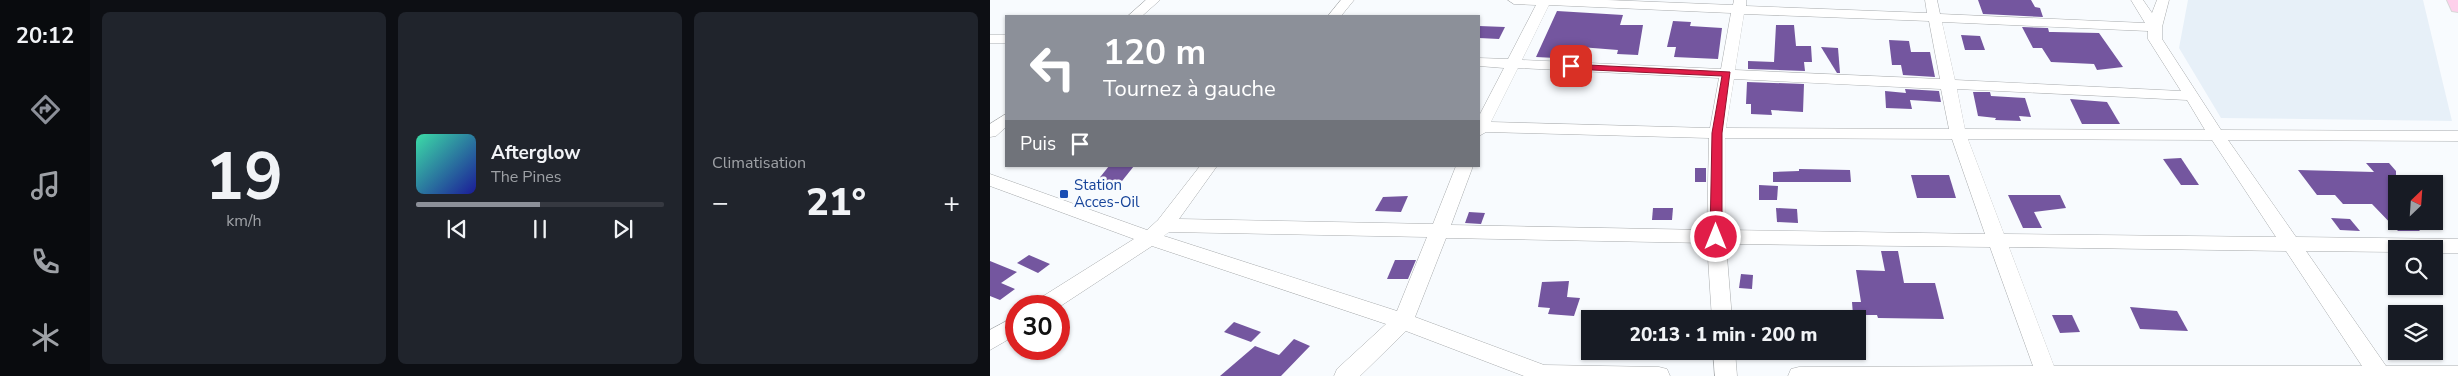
<!DOCTYPE html>
<html lang="fr">
<head>
<meta charset="utf-8">
<style>
  :root { --surface:#171b24; --page:#20242c; --text:#f1f3f6; --muted:#9ea1a6; --line:#363941; --accent:#8c9099 }
  body { margin:0; font-family:"Nunito Sans",sans-serif; background:var(--page); color:var(--text); height:100vh; display:flex; flex-direction:column; font-size:19px; white-space:nowrap }
  * { box-sizing:border-box; margin:0 }
  p { font-size:16px; color:var(--muted) }
  .icon { flex:none; width:28px; height:28px; fill:none; stroke:currentColor; stroke-width:2; stroke-linecap:round; stroke-linejoin:round }
  .map { position:relative; flex:1; overflow:hidden }
  .panel { display:flex; flex-direction:column; gap:12px; padding:12px; background:#0d0f14; width:900px }
  .panel>* { flex:none }
  .top-card { position:absolute; left:15px; top:15px; width:475px; height:152px; border-radius:0px; box-shadow:0 1px 4px #0004; background:#8c9099; color:#fff; overflow:hidden }
  .needle { width:32px; rotate:25deg }
  .controls { position:absolute; left:1398px; top:175px; display:grid; gap:10px }
  .controls a { display:grid; place-items:center; width:55px; height:55px; border-radius:0px; background:var(--surface); box-shadow:0 1px 4px #0004; font-size:25px }
  .speed { position:absolute; left:15px; top:295px; display:flex; gap:10px; font-size:25px; font-weight:700; text-align:center }
  .speed>* { display:grid; place-content:center; width:65px; height:65px; border-radius:50%; background:var(--surface); box-shadow:0 1px 4px #0004; line-height:1 }
  .speed .limit { border:8px solid #d22; background:#fff; color:#111 }
  .pin { position:absolute; display:grid; place-items:center; width:42px; height:42px; color:#fff; margin:-21px; border-radius:10px; box-shadow:0 2px 8px #0006 }
  .me { position:absolute; width:55px; margin:-28px; rotate:0deg; stroke-linejoin:round; filter:drop-shadow(0 0 4px #0008) }
  .turn { display:flex; align-items:center; gap:18px; height:105px; padding:0 15px; font-size:22px }
  .turn .icon { width:65px; height:65px; stroke-width:2.5 }
  .turn b { display:block; font-size:35px; line-height:42px }
  .then { display:flex; align-items:center; height:48px; padding:0 15px; background:#0003; gap:10px; font-size:19px }
  .big { font-size:38px; font-weight:800; line-height:1.1 }
  .panel .card { flex:1; display:flex; flex-direction:column; justify-content:center; gap:8px; min-width:0; padding:0 18px; border-radius:8px; background:var(--page) }
  .panel .dial { align-items:center; gap:0 }
  .dial b { font-size:65px; line-height:1 }
  .song { display:flex; align-items:center; gap:15px }
  .cover { width:60px; height:60px; border-radius:8px; background:linear-gradient(135deg,hsl(160 70% 55%),hsl(240 70% 35%)) }
  .played { height:5px; border-radius:2px; background:linear-gradient(90deg,var(--accent) 50%,var(--line) 50%) }
  .keys { display:flex; justify-content:space-around; direction:ltr }
  .heat { display:flex; justify-content:space-between; align-items:center; font-size:28px; direction:ltr }
  .panel .tiles { flex:1; display:grid; gap:12px; grid-template-columns:repeat(3,1fr) }
  .trip { position:absolute; left:591px; top:310px; width:285px; height:50px; border-radius:0px; background:var(--surface); box-shadow:0 1px 4px #0004; font-weight:800; line-height:50px; text-align:center }
  main { display:flex; flex:1; min-height:0 }
  .dock { display:flex; flex-direction:column; width:90px; justify-content:space-around; align-items:center; background:#090b0e; color:var(--muted) }
  .dock .icon { width:35px; height:35px }
  .dock .selected { color:var(--accent) }
  .dock b { font-size:22px; color:var(--text) }
  .map>svg:first-child { display:block }
  .built { fill:#e7f0f8 }
  .building { fill:#74569f }
  .lines { fill:none; stroke-linecap:round; stroke-linejoin:round }
  .minor-casing { stroke:#a8abad; stroke-width:1 }
  .major-casing { stroke:#d8d8d8; stroke-width:2 }
  .minor { fill:#fff; fill-rule:evenodd }
  .major { fill:#fed0eb; fill-rule:evenodd }
  .route { fill:#e11d48; stroke:#92132f }
  .transit-dot { fill:#1a4fb4; stroke:#f8fbfe; stroke-width:2 }
  .labels { text-anchor:middle; stroke-width:5; stroke-linejoin:round; paint-order:stroke }
  .transit-label { font-size:15px; fill:#164399; stroke:#f8fbfe; text-anchor:start }
</style>
</head>
<body>
<main>
<nav class="dock">
<b>20:12</b>
<svg class="icon selected" aria-label="directions" viewBox="0 0 24 24"><path d="M12 3l9 9-9 9-9-9zM9 14v-3h6M13 9l2 2-2 2"/></svg>
<svg class="icon" aria-label="music" viewBox="0 0 24 24"><path d="M9 18V5l10-2v13"/><circle cx="6" cy="18" r="3"/><circle cx="16" cy="16" r="3"/></svg>
<svg class="icon" aria-label="phone" viewBox="0 0 24 24"><path d="M5 4h4l2 5-3 2q2 4 5 5l2-3 5 2v4C11 20 4 13 5 4z"/></svg>
<svg class="icon" aria-label="climate" viewBox="0 0 24 24"><path d="M12 3v18M4 7l16 10M4 17L20 7"/></svg>
</nav>
<section class="panel">
<div class="tiles">
<div class="card dial"><b>19</b><p>km/h</p></div>
<div class="card">
<div class="song"><i class="cover"></i><div><b>Afterglow</b><p>The Pines</p></div></div>
<div class="played"></div>
<div class="keys"><svg class="icon" aria-label="previous" viewBox="0 0 24 24"><path d="M18 5L8 12l10 7zM5 5v14"/></svg><svg class="icon" aria-label="pause" viewBox="0 0 24 24"><path d="M8 5v14M16 5v14"/></svg><svg class="icon" aria-label="next" viewBox="0 0 24 24"><path d="M6 5l10 7-10 7zM19 5v14"/></svg></div>
</div>
<div class="card"><p>Climatisation</p>
<div class="heat"><a>−</a><b class="big">21°</b><a>+</a></div>
</div>
</div>
</section>
<div class="map">
<svg width="1468" height="376" viewBox="0 0 1468 376">
  <rect width="100%" height="100%" fill="#f8fbfe"/>
  <path class="built" d="M1198,0h235l29,121 -231,-3 -42,-70z"/>
  <g class="building">
    <path d="M988,0h53l4,7 5,1 3,9 -60,-3z"/>
    <path d="M567,11l66,4 -3,10h23l-5,30 -21,-1 1,-4 -38,-3 -5,12 -39,-2z"/>
    <path d="M683,21l18,1 -1,4 32,2 -4,31 -44,-2 2,-10h-9z"/>
    <path d="M786,25h18l2,21h15l1,16h-8l1,9 -57,-2v-8l26,1z"/>
    <path d="M489,26l26,1 -6,12 -20,-1z"/>
    <path d="M1032,27l26,1 1,4h4l46,1 24,34 -26,3 -3,-6 -43,-2 -9,-14h-9z"/>
    <path d="M971,35l19,1 5,14h-20z"/>
    <path d="M899,40l20,1 2,11h19l5,25 -32,-2 -2,-10h-9z"/>
    <path d="M831,47l17,1 2,25h-3z"/>
    <path d="M757,82l57,2 -1,28 -32,-2 1,5 -21,-1v-10h-5z"/>
    <path d="M915,89l34,2 2,11 -31,-2 2,9 -26,-1 -1,-17 21,2z"/>
    <path d="M983,92h17l1,4 34,2 6,19 -12,-1 2,5 -26,-1 1,-2 -18,-2z"/>
    <path d="M1080,99l37,3 13,22h-38z"/>
    <path d="M1191,158l18,27h-18l-18,-26z"/>
    <path d="M1376,163h23l7,8v31h-5l5,5v14h15l9,10h-22l-26,-27h-29l-8,-9h-18l-19,-25 76,2z"/>
    <path d="M119,166h25l-12,15h-25z"/>
    <rect x="705" y="168" width="11" height="14"/>
    <path d="M809,169l51,1 1,12h-78v-10l26,-1z"/>
    <path d="M921,175h38l7,23h-39z"/>
    <path d="M769,185l19,1 -1,14h-18z"/>
    <path d="M1018,195h52l6,13 -32,4 8,16h-19z"/>
    <path d="M418,196l-7,16 -26,-1 8,-14z"/>
    <path d="M663,208h20l-1,12h-20z"/>
    <path d="M786,208l21,1 1,14 -21,-1z"/>
    <path d="M479,212l16,1 -4,11 -16,-1z"/>
    <path d="M1341,218l19,1 10,12 -20,-1z"/>
    <path d="M891,251h17l6,32h31l9,36 -66,-1 -1,-3h-24l-1,-13h9l-5,-32 29,1z"/>
    <path d="M39,255l21,9 -12,9 -21,-10z"/>
    <path d="M405,260h21l-8,19h-21z"/>
    <path d="M0,261l27,11 -16,11 14,6 -15,11 -10,-4z"/>
    <path d="M751,274l12,1 -1,14 -13,-1z"/>
    <path d="M579,281l-2,16 13,1 -6,18 -26,-2 2,-6 -12,-1 4,-25z"/>
    <path d="M1140,307l47,4 11,20 -48,-2z"/>
    <path d="M1062,315h20l8,17 -20,1z"/>
    <path d="M244,322l27,10 -10,10 -27,-10z"/>
    <path d="M304,339l16,7 -29,30h-61l35,-30 24,9z"/>
  </g>
  <g class="lines">
    <g class="minor-casing">
      <g id="minor">
        <path d="M156,0h14l-18,16h-14z"/>
        <path d="M351,0h13l-13,16h-13z"/>
        <path d="M518,0h99l126,5 1,-5h12v6l181,7 -2,-13h12l3,14 205,9 -14,-23h12l9,13 5,-13h12l-7,27v12l59,91 237,1v10l-230,-1 68,97 162,2v14h-24v-4h-38v3l-90,-1 80,115h72v10h-670l3,-7 8,-2 234,-1 -43,-119 -264,-3 6,75h-20l-5,-76 -261,-5 -31,79 129,48 115,2 8,2 3,7h-146l-118,-45 -46,45h-26l3,-7 49,-45 -234,-78 -93,61 -25,-1 3,-6 97,-61 -144,-53v-12l157,56 11,-10 42,-54h17l-38,53 254,5 23,-58h17l-22,59 256,5 2,-92 -223,-6 -7,4v-20l25,-48 -25,-2v-8l29,1 28,-54 -22,-1zM559,5l182,8 -10,56 -199,-9zM754,14l185,7 11,58 -205,-9zM952,22l206,9v8l33,52 -226,-11zM528,68l201,10 -9,50 -219,-6zM744,79l207,10 8,40 -223,-1zM967,89l230,11 18,30 -240,-1zM735,138l227,1 33,95 -260,-4zM978,139l244,1 64,97 -272,-3zM179,232l258,5 -30,74 -233,-75zM1019,247l277,4 76,115h-308z"/>
        <rect x="0" y="35" width="16" height="8"/>
        <path d="M16,114v13l-10,9 -6,1v-13z"/>
        <path d="M26,316v19l-26,15v-20z"/>
        <path d="M723,351h22l2,25h-22z"/>
      </g>
    </g>
    <g class="major-casing">
      <path id="major" d="M1457,0h11v12l-6,-1z"/>
    </g>
    <use href="#minor" class="minor"/>
    <use href="#major" class="major"/>
  </g>
  <path class="route" d="M578,64l162,8 -8,61v104l-2,3 -4,1 -6,-4 2,-104 10,-57 -151,-7 -3,-1z"/>
  <rect class="transit-dot" x="69" y="189" width="10" height="10" rx="2.5"/>
  <g class="labels">
    <g class="transit-label">
      <text x="84" y="190">Station<tspan x="84" dy="17">Acces-Oil</tspan></text>
    </g>
  </g>
</svg>
<div class="controls">
<a><svg class="needle" viewBox="-14 -14 28 28"><path d="M0-13l5 13h-10z" fill="#e53935"/><path d="M0 13l5-13h-10z" fill="#9ea1a6"/></svg></a>
<a><svg class="icon" aria-label="search" viewBox="0 0 24 24"><circle cx="10" cy="10" r="6"/><path d="M15 15l6 6"/></svg></a>
<a><svg class="icon" aria-label="layers" viewBox="0 0 24 24"><path d="M12 4l9 5-9 5-9-5zM3 14l9 5 9-5"/></svg></a>
</div>
<div class="speed"><div class="limit">30</div></div>
<div class="pin" style="left:581px;top:66px;background:#d93025"><svg class="icon" aria-label="arrive" viewBox="0 0 24 24"><path d="M6 21V4h12l-3 4 3 4H6"/></svg></div>
<svg class="me" style="left:726px;top:237px" viewBox="-20 -20 40 40"><circle r="17" fill="#e11d48" stroke="#fff" stroke-width="3"/><path d="M0-11L8 9 0 5-8 9z" fill="#fff"/></svg>
<div class="trip">20:13 · 1 min · 200 m</div>
<div class="top-card">
<div class="turn"><svg class="icon" aria-label="left" viewBox="0 0 24 24"><path d="M17 20v-9H6M10 6l-5 5 5 5"/></svg><div><b>120 m</b>Tournez à gauche</div></div>
<div class="then">Puis<svg class="icon" aria-label="arrive" viewBox="0 0 24 24"><path d="M6 21V4h12l-3 4 3 4H6"/></svg></div>
</div>
</div>
</main>
</body>
</html>
